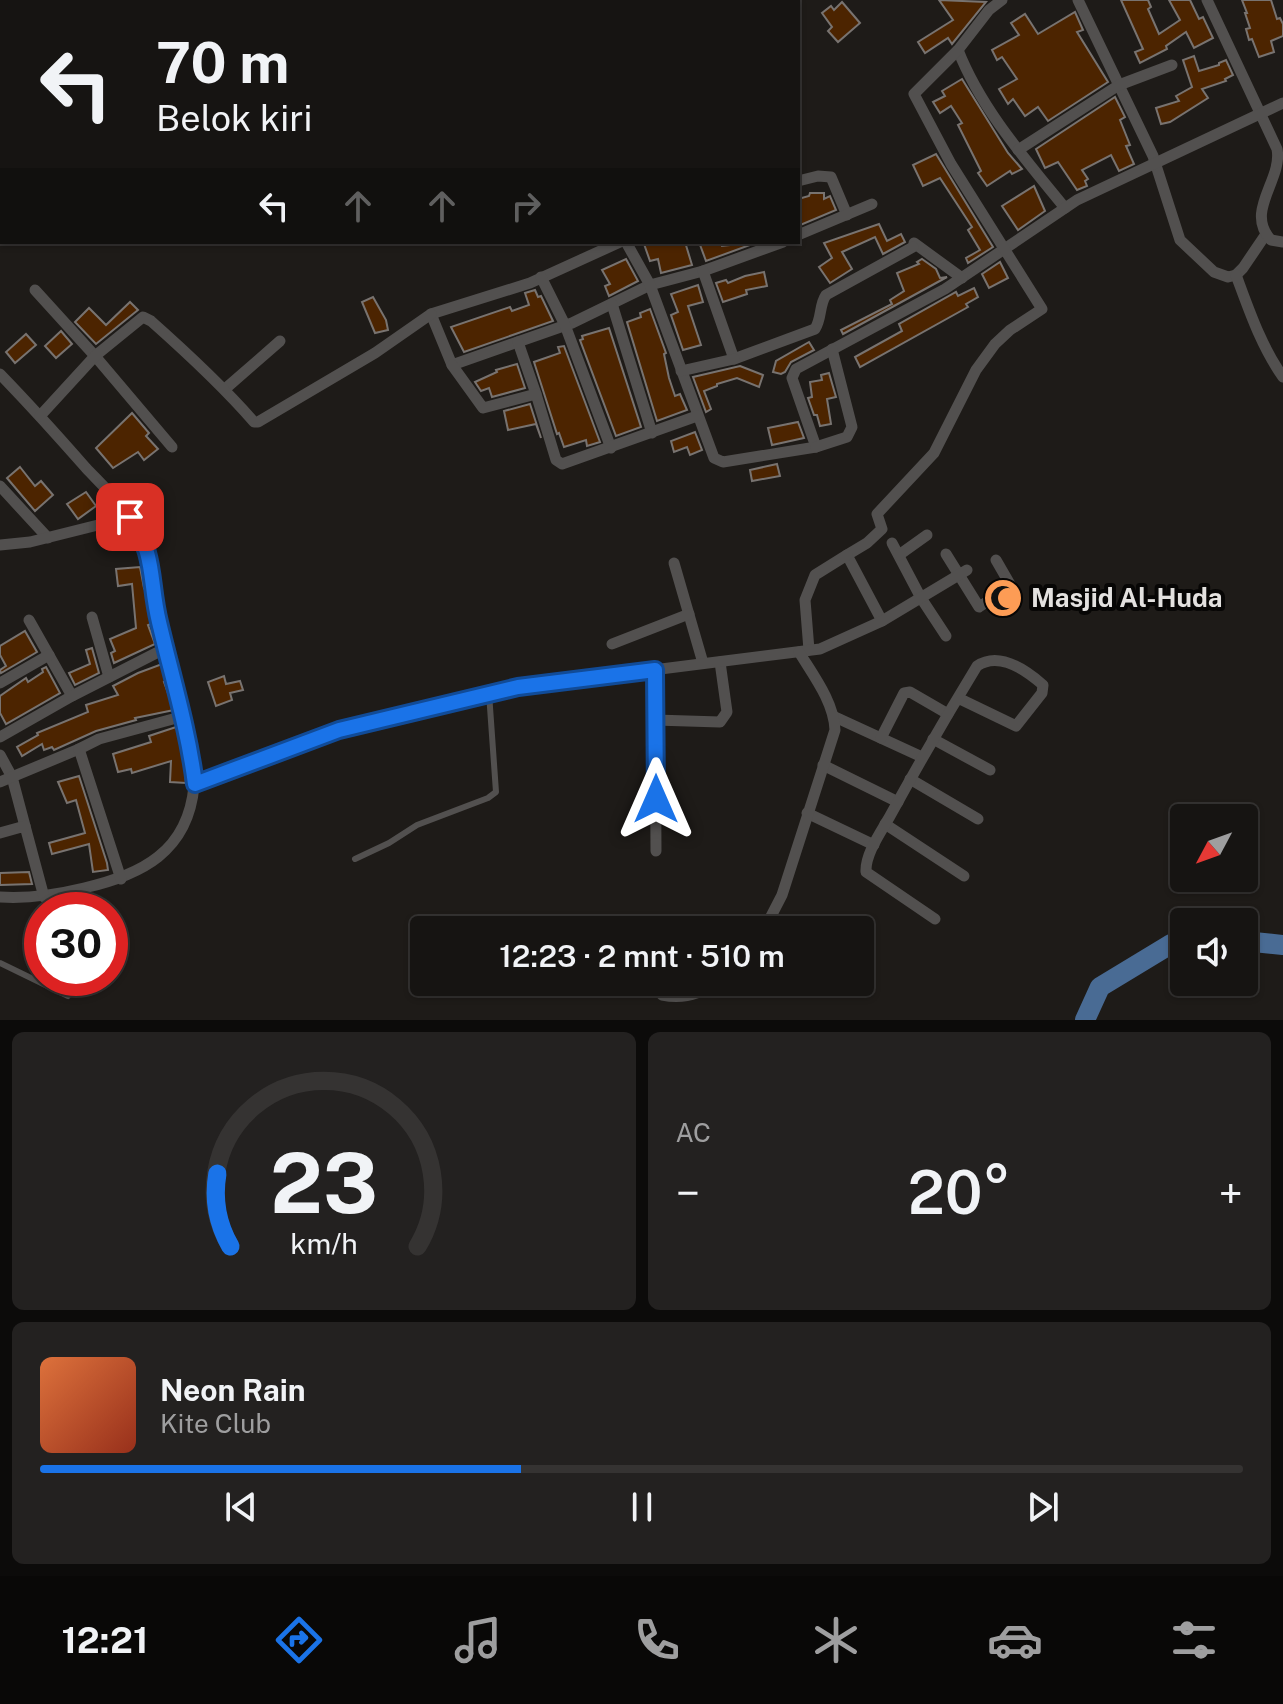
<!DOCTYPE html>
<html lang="id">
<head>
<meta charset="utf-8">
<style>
  :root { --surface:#161412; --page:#232120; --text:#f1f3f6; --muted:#9e9e9f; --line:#353332; --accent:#1a73e8 }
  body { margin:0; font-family:"Public Sans",sans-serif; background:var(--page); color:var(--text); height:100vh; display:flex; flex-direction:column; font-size:30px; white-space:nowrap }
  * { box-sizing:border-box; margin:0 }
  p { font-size:26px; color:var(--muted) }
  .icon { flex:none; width:44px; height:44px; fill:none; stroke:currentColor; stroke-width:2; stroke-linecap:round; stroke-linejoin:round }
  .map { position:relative; height:1020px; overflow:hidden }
  .side { display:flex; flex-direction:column; gap:12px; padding:12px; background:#0c0b0a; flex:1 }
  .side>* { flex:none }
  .guide { position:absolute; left:0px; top:0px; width:800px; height:244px; box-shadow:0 2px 6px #0004,0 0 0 2px var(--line); background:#161412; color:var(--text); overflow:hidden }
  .needle { width:52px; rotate:229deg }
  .buttons { position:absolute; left:1170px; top:804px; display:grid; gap:16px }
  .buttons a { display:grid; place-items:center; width:88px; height:88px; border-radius:8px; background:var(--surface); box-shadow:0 2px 6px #0004,0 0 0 2px var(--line); font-size:40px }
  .speed { position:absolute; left:24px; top:892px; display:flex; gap:16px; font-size:40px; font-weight:700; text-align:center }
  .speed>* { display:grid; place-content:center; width:104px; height:104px; border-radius:50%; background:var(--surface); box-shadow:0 2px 6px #0004,0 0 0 2px var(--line); line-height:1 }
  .speed .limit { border:12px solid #d22; background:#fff; color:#111 }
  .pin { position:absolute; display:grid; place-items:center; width:68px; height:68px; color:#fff; margin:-34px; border-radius:16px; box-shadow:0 4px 12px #0006 }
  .me { position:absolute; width:88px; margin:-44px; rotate:0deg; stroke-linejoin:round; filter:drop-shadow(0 0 6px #0008) }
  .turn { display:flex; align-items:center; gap:28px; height:168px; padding:0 24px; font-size:36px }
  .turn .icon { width:104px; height:104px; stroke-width:2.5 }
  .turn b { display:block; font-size:56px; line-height:68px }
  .lanes { display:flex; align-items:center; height:76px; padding:0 24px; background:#0003; justify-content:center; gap:40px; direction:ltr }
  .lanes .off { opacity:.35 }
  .big { font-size:60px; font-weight:600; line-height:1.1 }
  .side .card { flex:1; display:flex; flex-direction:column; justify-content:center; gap:12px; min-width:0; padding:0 28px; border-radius:12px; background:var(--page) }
  .side .dial { align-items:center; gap:0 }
  .dial svg { height:208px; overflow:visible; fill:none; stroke:var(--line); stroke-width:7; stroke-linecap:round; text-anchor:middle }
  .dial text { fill:var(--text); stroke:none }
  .song { display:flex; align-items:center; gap:24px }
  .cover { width:96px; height:96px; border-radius:12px; background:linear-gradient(135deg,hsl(20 70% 55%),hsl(10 70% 35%)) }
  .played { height:8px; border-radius:4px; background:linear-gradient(90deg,var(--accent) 40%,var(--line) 40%) }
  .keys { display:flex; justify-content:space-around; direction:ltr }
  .heat { display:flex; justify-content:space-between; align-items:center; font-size:44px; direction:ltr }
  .side .tiles { flex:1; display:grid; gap:12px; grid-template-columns:1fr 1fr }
  .card:last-child { grid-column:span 2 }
  .trip { position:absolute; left:410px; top:916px; width:464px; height:80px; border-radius:8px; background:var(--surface); box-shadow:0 2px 6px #0004,0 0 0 2px var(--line); font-weight:600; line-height:80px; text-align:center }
  .dock { display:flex; height:128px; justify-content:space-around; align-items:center; background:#090807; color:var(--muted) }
  .dock .icon { width:56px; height:56px }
  .dock .current { color:var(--accent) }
  .dock b { font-size:36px; color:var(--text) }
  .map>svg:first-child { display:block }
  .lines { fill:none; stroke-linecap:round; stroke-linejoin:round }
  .river { stroke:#496b94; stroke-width:20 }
  .building { fill:#4c2400; stroke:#787370; stroke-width:2 }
  .lane { stroke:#52504f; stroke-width:6 }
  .street { stroke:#52504f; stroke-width:11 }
  .route-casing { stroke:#114b97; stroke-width:20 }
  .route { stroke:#1a73e8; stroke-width:14 }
  .labels { text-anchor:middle; stroke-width:8; stroke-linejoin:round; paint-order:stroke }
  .poi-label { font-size:26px; font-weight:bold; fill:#e3e1df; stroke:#070605; text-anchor:start }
</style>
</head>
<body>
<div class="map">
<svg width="1283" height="1020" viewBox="0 0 1283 1020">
  <rect width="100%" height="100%" fill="#1e1b18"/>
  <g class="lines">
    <g class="river">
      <path d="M1244,941l39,4"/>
      <path d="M1085,1020l15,-33 71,-43 13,-1"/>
    </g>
  </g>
  <g class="building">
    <path d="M939,0l47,2 -34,42 -4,-6 -23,15 -7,-11 35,-22z"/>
    <path d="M1121,0h27l3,7 -3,2 11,25 21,-14 -11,-20h21l9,19 4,-2 10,21 -19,10 -8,-16 -20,14 1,3 -27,14 -5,-11 8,-3z"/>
    <path d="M1242,0h29l6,19 3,-1 3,6v12l-12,5 3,11 -15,5 -7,-18 -3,1 -3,-11 4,-1 -5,-15h2z"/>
    <path d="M842,2l18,21 -22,19 -10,-11 4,-4 -10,-14 9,-7 3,4z"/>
    <path d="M1075,12l8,18 -6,2 31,50 -60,39 -10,-14 -13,9 -12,-17 -5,5 -9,-15 18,-10 -15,-22 -5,3 -5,-10 27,-15 -8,-12 14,-9 13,20z"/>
    <path d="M1194,56l5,15 20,-6v-2l7,-3 7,15 -8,4 1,2 -24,8 6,9 -38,24 -9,2 -5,-16 23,-7 -3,-5 16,-9 -9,-27z"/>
    <path d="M962,79l46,74 14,16 -10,5 -2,-3 -23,15 -9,-13 3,-2 -23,-46 4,-2 -11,-17 -11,7 -7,-11 12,-6 -3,-5z"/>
    <path d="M1115,97l10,20 -5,3 10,25 -4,1 8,18 -15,7 -8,-16 -29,15 6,9 -3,2 2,5 -10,4 -19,-28 -13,6 -9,-19z"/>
    <path d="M936,154l57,93 -25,16 -2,-5 14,-8 -12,-20 4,-3 -32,-49 -17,8 -10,-21z"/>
    <path d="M1034,186l11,25 -27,19 -16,-24z"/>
    <path d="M810,193h14v6l6,-3 6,14 -38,16v-27l11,-3z"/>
    <path d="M879,224l8,17 14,-7 4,8 -22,12 -8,-17 -33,15 10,17 -22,14 -11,-16 13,-9 -8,-15z"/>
    <path d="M651,242h34l7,23 -31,8 -3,-14 -8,2 -6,-17z"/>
    <path d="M699,242h22l1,4 36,-4 -52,19z"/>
    <path d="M626,259l12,22 -29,15 -4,-10 5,-2 -8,-14z"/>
    <path d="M922,259l14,10 4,9 7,-1 -104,57 -2,-4 51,-26 -2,-4 14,-9 -7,-18 22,-9 -2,-2z"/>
    <path d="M1000,262l8,16 -19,10 -7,-14z"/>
    <path d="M764,272l3,14 -21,4 1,4 -24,8 -7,-19 10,-3 2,3 17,-7z"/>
    <path d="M698,285l5,17 -15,4 13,39 -18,5 -12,-35 7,-3 -7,-18z"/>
    <path d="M974,288l4,9 -12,7 2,3 -108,60 -5,-10 47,-26 -3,-7 57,-32 2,4z"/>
    <path d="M535,290l3,7 3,-1 12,25 -89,31 -13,-25 59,-20 2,4 17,-6 -4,-12z"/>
    <path d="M373,297l13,23 2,10 -13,3 -13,-31z"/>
    <path d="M130,302l8,8 -42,34 -21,-22 14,-14 17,17z"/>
    <path d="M650,309l16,44 -2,1 5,24 6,18 5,-2 7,16 -30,11 -30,-99 14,-5 -1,-4z"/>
    <path d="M609,328l32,99 -25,9 -36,-96 3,-1 -1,-3z"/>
    <path d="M61,331l11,13 -16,14 -11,-12z"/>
    <path d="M26,334l10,11 -21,18 -9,-11z"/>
    <path d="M809,342l5,8 -23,12 -6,10 -4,2 -8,-2 3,-11z"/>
    <path d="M564,346l36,96 -13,4 -1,-6 -22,7 -5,-14 -2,1 -23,-72 26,-9 -2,-6z"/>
    <path d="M517,364l8,24 -33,9 -3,-9 -8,3 -6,-9 22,-10 -1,-2z"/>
    <path d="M740,366l23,9 -4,12 -22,-9 -20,6v2l-13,5 7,18 -5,3 -13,-35z"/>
    <path d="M829,373l7,24 -9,2 4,25 -11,2 -3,-11h-3l-6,-17 4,-1 -2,-15 12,-2 -1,-5z"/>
    <path d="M530,404l11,34 -5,-14 -28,6 -4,-19z"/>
    <path d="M132,413l17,20 -3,3 12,13 -14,11 -6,-8 -25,16 -17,-20z"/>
    <path d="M798,422l6,16 -32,7 -4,-17z"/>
    <path d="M695,432l7,18 -12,5 -3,-8 -13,5 -3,-11z"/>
    <path d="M777,464l3,12 -28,5 -2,-11z"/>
    <path d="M20,467l15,19 6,-5 12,14 -18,16 -28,-33z"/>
    <path d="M86,492l10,14 -18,13 -11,-15z"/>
    <path d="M140,567l4,21 2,-1 5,37 -3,1 7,19 -41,19 -3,-10 4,-2 -5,-12 26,-11 -4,-44 -14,2 -2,-17z"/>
    <path d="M25,631l12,21 -36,21 -1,-3 6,-4 -6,-11v-9z"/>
    <path d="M92,648l7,25 -24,12 -6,-12 21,-9 -4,-14z"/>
    <path d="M162,664l5,17 -3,1 10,28 -39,8 1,2 -40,11 -42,19 -2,-3 -8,3 -2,-6 -20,12 -5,-9 21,-12 -1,-2 51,-21 -2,-7 32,-10 -5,-9 25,-13z"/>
    <path d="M46,667l14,26 -54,31 -6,-11v-17l26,-18 2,4 15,-10 -1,-3z"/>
    <path d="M224,676l2,8 14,-3 3,9 -13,3 2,7 -16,6 -8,-24z"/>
    <path d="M176,727l8,26 2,30 -16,-1 1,-21 -39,12 -1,-4 -13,3 -5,-18 38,-12 -2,-6z"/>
    <path d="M79,776l28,87 1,7 -15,2 -4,-28 -37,10 -3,-11 36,-10 -9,-33 -9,3 -9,-21z"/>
    <path d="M29,872l3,12 -32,1v-12z"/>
  </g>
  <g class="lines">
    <g class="lane">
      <path d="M355,859l34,-16 28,-18 71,-27 8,-6 -7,-99"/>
      <path d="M0,963l68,33"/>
    </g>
    <g class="street">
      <path d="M293,0l1,2"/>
      <path d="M406,0v2"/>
      <path d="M590,0l1,2"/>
      <path d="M1078,0l75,156 27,84 34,32 14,5 8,-2 7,-7 23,-34"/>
      <path d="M1207,0l70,149c6,31 -33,62 -6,91l12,2"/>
      <path d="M118,2l4,-2"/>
      <path d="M581,2l1,-2"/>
      <path d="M958,50c23,59 68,110 107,158"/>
      <path d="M1018,150l101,-65 53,-20"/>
      <path d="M0,165l2,-1"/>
      <path d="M798,181l20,-5 13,1 16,38"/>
      <path d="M798,235l74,-31"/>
      <path d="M620,242l-90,41 -99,31 21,51 120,-42 78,-38 53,-14 80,-29"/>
      <path d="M626,242l24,43 64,173 9,4 93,-15 -24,-69 4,-9 149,-80 132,-89 206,-97"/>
      <path d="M914,243l48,35"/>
      <path d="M703,271l31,88 81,-30c7,-11 4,-24 11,-34l87,-48"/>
      <path d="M1236,275c13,35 25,71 47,102"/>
      <path d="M541,277l24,48 46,123"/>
      <path d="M35,290l60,66 77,91"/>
      <path d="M612,304l40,129"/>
      <path d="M518,342l18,52"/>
      <path d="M452,365l31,43 53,-14 20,66 6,4 135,-48"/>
      <path d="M681,371l53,-12"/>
      <path d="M0,374c30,31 58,62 86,94 19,20 40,40 55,64 17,29 12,69 21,101 11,38 36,115 32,153 -6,66 -53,89 -110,102 -29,7 -55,11 -84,9"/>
      <path d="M225,389l55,-48"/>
      <path d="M40,416l55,-60 48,-39 8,4c36,32 71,64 103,101h4l117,-69 56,-39"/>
      <path d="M816,447l31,-10 5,-10 -20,-78"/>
      <path d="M0,486l48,52"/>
      <path d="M892,543l29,55 25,38"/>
      <path d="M0,545l30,-3 100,-25"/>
      <path d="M946,554l33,53 32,-21 -15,-26"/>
      <path d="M899,555l28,-20"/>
      <path d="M674,563l29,100"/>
      <path d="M92,617l17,60"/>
      <path d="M29,620l43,76"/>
      <path d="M882,621l-35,-66 20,-12 15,-14 -5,-15 57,-61 42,-83 19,-26 15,-14 32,-21 -91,-145 -37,-70 44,-44 31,-40 13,-10"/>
      <path d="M612,644l77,-30"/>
      <path d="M809,650l-4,-50 10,-25 32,-20"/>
      <path d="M655,670l1,181"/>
      <path d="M0,683l49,-28"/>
      <path d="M835,717l87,40"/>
      <path d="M655,720l65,2 7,-10 -7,-50"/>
      <path d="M0,737l72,-41 94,-48"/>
      <path d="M881,738l23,-45 6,-1 38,22"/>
      <path d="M933,739l57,31"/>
      <path d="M0,755l12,22 13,49"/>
      <path d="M823,765l75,37"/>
      <path d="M910,779l68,40"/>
      <path d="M0,782l79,-33"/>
      <path d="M195,784l144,-54 179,-43 302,-38 62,-28 85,-51"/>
      <path d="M807,813l67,32"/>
      <path d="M885,824l79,52"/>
      <path d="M0,833l25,-7 19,71"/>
      <path d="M121,879l-42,-130 20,-10 85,-23"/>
      <path d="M935,919l-69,-47c-1,-18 15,-40 24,-56 28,-51 57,-101 87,-150 22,-15 49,4 66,19l-1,8 -26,33 -58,-28"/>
      <path d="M764,930l18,-35 53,-165c-1,-28 -22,-55 -36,-78"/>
      <path d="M662,995c21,4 38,0 54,-13"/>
    </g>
  </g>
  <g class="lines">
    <g class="route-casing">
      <path id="route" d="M130,517c26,38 19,64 29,105 13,55 29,107 36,162l144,-54 179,-43 137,-17 1,129"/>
    </g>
    <use href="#route" class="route"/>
  </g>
  <defs>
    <g id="mosque-disc" transform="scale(2)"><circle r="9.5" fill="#fd9c55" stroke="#070605"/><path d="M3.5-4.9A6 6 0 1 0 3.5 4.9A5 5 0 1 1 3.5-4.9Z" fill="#111"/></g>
  </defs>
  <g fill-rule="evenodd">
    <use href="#mosque-disc" x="1003" y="598"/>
  </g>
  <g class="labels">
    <g class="poi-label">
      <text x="1031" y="607">Masjid Al-Huda</text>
    </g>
  </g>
</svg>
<div class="buttons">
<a><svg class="needle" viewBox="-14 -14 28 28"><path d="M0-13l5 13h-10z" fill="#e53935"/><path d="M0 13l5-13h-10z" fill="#9e9e9f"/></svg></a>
<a><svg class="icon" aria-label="sound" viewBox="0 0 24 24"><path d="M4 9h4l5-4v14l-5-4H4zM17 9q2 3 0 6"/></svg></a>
</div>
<div class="speed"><div class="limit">30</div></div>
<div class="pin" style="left:130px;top:517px;background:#d93025"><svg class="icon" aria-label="arrive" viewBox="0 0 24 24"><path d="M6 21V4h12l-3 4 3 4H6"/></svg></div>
<svg class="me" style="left:656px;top:799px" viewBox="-20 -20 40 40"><path d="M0-17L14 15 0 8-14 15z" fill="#1a73e8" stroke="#fff" stroke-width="4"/></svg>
<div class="trip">12:23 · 2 mnt · 510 m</div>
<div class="guide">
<div class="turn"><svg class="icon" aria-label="left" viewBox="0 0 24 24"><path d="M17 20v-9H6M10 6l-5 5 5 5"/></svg><div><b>70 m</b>Belok kiri</div></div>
<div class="lanes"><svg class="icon" aria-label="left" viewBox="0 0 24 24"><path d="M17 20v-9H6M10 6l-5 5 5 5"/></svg><svg class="icon off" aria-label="ahead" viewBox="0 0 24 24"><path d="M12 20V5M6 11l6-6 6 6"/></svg><svg class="icon off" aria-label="ahead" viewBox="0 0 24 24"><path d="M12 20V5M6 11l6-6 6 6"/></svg><svg class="icon off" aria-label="right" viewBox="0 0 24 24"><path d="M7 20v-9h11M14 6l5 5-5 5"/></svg></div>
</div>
</div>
<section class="side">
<div class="tiles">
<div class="card dial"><svg viewBox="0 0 100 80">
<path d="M14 69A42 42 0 1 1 86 69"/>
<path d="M14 69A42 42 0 0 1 9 41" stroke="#1a73e8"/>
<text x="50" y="56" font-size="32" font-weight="700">23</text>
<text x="50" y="72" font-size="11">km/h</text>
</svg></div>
<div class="card"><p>AC</p>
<div class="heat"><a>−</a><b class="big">20°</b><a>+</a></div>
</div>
<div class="card">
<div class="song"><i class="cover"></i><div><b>Neon Rain</b><p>Kite Club</p></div></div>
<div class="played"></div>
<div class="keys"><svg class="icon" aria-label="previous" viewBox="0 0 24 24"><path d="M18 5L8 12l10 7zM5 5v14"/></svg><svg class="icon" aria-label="pause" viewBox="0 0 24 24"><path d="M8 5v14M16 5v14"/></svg><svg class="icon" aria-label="next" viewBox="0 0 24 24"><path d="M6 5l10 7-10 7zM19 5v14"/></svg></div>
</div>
</div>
</section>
<nav class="dock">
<b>12:21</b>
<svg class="icon current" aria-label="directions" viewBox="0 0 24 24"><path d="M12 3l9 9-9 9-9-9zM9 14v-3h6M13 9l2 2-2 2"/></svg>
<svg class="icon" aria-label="music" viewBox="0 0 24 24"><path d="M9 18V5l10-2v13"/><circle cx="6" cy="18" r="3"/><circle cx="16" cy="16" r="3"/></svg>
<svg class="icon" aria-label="phone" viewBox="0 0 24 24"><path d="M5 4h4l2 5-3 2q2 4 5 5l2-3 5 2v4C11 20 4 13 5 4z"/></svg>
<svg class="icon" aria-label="climate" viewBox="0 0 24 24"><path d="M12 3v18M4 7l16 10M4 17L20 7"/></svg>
<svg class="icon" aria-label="car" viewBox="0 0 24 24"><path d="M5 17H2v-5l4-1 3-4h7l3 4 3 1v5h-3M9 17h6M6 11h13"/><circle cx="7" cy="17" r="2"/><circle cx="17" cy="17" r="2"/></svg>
<svg class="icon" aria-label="filters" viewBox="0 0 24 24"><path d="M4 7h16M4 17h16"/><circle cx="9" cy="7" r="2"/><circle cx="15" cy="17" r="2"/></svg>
</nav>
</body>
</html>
